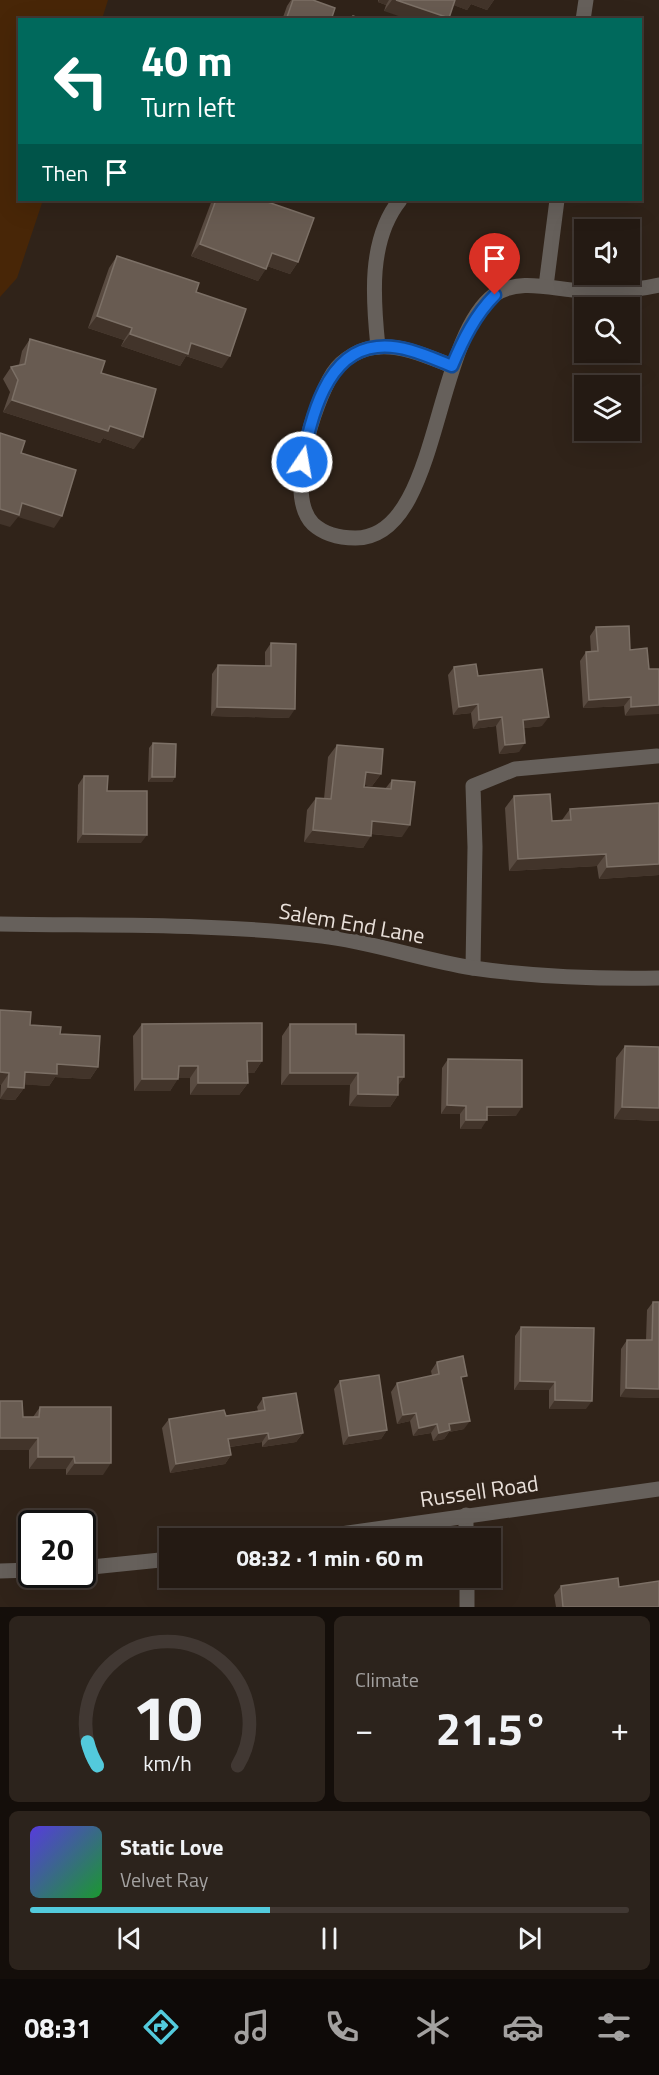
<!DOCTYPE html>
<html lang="en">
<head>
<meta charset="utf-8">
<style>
  :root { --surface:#241a13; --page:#2c231c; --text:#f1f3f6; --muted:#a3a1a0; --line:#413833; --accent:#53cadc }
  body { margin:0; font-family:"Titillium Web",sans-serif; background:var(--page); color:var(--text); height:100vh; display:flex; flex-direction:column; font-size:22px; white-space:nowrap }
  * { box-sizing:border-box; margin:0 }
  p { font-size:20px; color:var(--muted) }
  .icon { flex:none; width:33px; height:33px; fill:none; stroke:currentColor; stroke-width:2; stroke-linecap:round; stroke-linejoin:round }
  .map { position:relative; height:1607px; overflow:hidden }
  .details { display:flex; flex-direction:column; gap:9px; padding:9px; background:#140e0a; flex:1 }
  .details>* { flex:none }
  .top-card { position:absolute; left:18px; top:18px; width:624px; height:183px; border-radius:0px; box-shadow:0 6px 24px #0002,0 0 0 2px var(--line); background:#00695c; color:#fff; overflow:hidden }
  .tools { position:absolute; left:574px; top:219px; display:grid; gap:12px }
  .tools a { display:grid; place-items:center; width:66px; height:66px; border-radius:0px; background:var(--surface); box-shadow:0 6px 24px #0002,0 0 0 2px var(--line); font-size:30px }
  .speed { position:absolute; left:18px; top:1510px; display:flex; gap:12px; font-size:30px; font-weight:700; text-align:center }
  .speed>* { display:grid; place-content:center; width:78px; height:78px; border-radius:50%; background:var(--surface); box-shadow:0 6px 24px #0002,0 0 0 2px var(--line); line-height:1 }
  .speed .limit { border:3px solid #111; border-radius:9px; background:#fff; color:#111 }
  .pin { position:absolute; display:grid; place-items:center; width:51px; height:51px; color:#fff; margin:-62px -26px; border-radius:50% 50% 50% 0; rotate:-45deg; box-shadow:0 0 6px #0007 }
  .pin .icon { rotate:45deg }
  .me { position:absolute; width:66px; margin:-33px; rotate:12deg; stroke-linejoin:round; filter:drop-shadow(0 0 4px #0008) }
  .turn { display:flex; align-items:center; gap:21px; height:126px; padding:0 24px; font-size:27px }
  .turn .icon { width:78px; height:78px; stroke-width:2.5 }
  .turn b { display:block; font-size:42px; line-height:51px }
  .then { display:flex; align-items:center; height:57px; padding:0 24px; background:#0003; gap:12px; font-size:22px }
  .big { font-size:45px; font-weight:700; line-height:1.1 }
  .details .widget { flex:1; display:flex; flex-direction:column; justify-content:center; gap:9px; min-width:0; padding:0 21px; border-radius:9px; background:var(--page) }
  .details .dial { align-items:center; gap:0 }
  .dial svg { height:156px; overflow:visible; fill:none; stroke:var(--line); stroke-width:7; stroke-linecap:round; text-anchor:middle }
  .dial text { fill:var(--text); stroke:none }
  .song { display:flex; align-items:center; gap:18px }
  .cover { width:72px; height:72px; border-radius:9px; background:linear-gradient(135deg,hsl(250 70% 55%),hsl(130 70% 35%)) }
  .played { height:6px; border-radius:3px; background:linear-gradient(90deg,var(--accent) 40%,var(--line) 40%) }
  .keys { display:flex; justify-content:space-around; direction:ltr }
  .heat { display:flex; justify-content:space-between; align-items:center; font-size:33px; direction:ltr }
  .details .tiles { flex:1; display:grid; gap:9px; grid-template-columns:1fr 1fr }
  .widget:last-child { grid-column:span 2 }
  .trip { position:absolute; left:159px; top:1528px; width:342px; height:60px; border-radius:0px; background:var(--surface); box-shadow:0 6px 24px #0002,0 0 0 2px var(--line); font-weight:700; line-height:60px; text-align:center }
  .tab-bar { display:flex; height:96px; justify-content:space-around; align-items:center; background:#0e0a08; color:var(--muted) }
  .tab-bar .icon { width:42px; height:42px }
  .tab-bar .on { color:var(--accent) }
  .tab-bar b { font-size:27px; color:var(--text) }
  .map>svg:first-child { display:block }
  .green { fill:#482607 }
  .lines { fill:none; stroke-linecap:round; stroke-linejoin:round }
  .lane { stroke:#66605b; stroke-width:15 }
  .street { stroke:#66605b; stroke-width:15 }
  .wall { fill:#594b41 }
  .shaded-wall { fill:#42342a }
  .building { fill:#685b51; stroke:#7c7066; stroke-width:1.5 }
  .route-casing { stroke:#114b97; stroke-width:15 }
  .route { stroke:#1a73e8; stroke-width:10 }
  .labels { text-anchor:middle; stroke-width:6; stroke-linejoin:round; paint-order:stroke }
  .street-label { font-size:22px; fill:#e9e0da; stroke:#302319 }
</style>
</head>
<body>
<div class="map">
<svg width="659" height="1607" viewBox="0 0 659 1607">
  <rect width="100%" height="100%" fill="#302319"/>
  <path class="green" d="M0,0h108l-6,19 -82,1v180h23l-26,78 -17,19z"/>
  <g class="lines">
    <g class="lane">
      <path d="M583,20l3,-20"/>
      <path d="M546,286l11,-86"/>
      <path d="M378,347c-5,-48 -10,-107 22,-147"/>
      <path d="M452,366c-23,-9 -48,-21 -74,-19 -17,1 -36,12 -45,26 -19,30 -49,122 -20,151 11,10 27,14 42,14 85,1 77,-196 139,-243 25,-18 61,-5 89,-4 26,1 51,0 76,-6"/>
      <path d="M473,968l2,-121 -2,-61 42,-17 142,-13"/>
    </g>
    <g class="street">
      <path d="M0,924c107,2 216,-1 322,12 51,6 100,24 151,32 61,9 125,11 186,10"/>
      <path d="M466,1515v24"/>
      <path d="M305,1539l354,-50"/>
      <path d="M82,1568l88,-9"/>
      <path d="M0,1571l32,-1"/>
      <path d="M467,1578v29"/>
    </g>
  </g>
  <g class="wall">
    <path d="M291,0h22l19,17 6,3h-56l5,-14z"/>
    <path d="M378,0h116l-7,10 -16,-6 -4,6 -13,-5 -70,6 2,-6 -8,-3z"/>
    <path d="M212,200h50l36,62 -8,12 -23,-8 -9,15 -67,-25z"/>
    <path d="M117,256l79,36 26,76 -36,-12 -6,10 -59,-20 3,-6 -36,-12 21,-60z"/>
    <path d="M30,339l71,34 33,76 -31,-11 -3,5 -97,-31 7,-20 -7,-13 8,-12 8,-2 3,-14z"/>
    <path d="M596,627l53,42h10l-34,47 -1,-10 -41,2 -3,-47 6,-9h5l-1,-16z"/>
    <path d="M271,643l18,75 -78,-2 1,-42 6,-9 47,1v-14z"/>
    <path d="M454,667l24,9 64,50 -18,2 -5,24 -20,2 -3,-28 -23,3 -2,-16 -18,2 -5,-40z"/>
    <path d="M153,743l22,34 -3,5h-24l1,-34z"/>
    <path d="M337,745l44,29 -9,12 -7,-1 -1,2 21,2 7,-9 10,57 -31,-3 -8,14 -59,-6 3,-32 9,-12 8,1 4,-42z"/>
    <path d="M84,776l23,15 34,52h-64l1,-58z"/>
    <path d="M514,796l38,25 10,-1 8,-11 89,-6v72l-60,4 -2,-13 -88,5 -4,-63z"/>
    <path d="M0,1010l30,15 30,9 38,33 -8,12 -35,-2 -6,9 -25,-2v4l-9,12 -15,-1 1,-14h-1z"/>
    <path d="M142,1024l120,37 -8,12h-6v10l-9,12h-49v-17h-12l-8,13h-36l-1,-55z"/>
    <path d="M290,1024l66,10 48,43 -6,8v10l-8,12 -41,-1 1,-21h-69l1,-49z"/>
    <path d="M625,1046l34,1v74l-45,-2 2,-61z"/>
    <path d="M448,1059l68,57h-29l-6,13h-21v-15h-19l1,-46z"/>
    <path d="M653,1302l6,96 -39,-1 1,-48 6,-9h19l1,-30z"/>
    <path d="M521,1327l65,82h-37v-19h-35l1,-54z"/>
    <path d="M437,1362l25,20 2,47 -15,3 -5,7 -11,2 -2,-8 -18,3 -3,-15 -13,3 -6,-32 6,-9 35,-7 -1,-5z"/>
    <path d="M340,1381l47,49 -6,9 -38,6 -9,-56z"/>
    <path d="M263,1398l40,35 -7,9 -34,5v-5l-32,5 1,8 -6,9 -55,9 -8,-45 7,-9 57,-3 32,-5 -1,-4z"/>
    <path d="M0,1401l23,16h10l7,-10 63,68h-37v-6h-37v-19h-29z"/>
    <path d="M561,1586l58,1 40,20h-103l-2,-12z"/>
  </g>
  <g class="shaded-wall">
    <path d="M379,0h10l-3,5 -8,-3z"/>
    <path d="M392,0h4l53,18 -1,2h-38l-26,-9z"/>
    <path d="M452,0h42l-7,10 -16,-6 -4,6 -17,-6z"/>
    <path d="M319,200h14l-2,3z"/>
    <path d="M200,244l66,25 -8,12 -67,-25z"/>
    <path d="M272,253l26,9 -8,12 -26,-9z"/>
    <path d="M97,316l35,12 -8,12 -36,-12z"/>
    <path d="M130,334l61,9 39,13 -8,12 -36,-12 -6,10 -59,-20z"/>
    <path d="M12,400l98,26 33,11 -9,12 -31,-11 -3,5 -97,-31z"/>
    <path d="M22,503l40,13 -8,12 -36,-11 -8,10 -10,-3v-15z"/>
    <path d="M631,697l-7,9 -41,2 6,-8z"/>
    <path d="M478,704l-7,9 -18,2 6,-8z"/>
    <path d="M659,705v9l-34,2 6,-9z"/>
    <path d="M217,707l78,2 -6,9 -78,-2z"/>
    <path d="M502,717l-6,9 -23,3 6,-9z"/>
    <path d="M549,717l-7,9 -25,3 6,-9z"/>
    <path d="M525,743l-6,9 -20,2 6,-9z"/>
    <path d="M366,772l15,2 -9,12 -14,-2z"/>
    <path d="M152,777h23l-3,5h-24z"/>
    <path d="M372,821l38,4 -8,12 -38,-4z"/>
    <path d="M313,830l58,6 -8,12 -59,-6z"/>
    <path d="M83,834l64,1 -6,8h-64z"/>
    <path d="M606,854l-9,12 -88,5 9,-12z"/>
    <path d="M659,864v11l-60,4 8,-12z"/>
    <path d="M247,1061h15l-8,12h-15z"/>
    <path d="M57,1064l41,3 -8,12 -35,-2 -6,9 -33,-2 9,-12z"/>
    <path d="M179,1066h19l-8,12h-20z"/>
    <path d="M0,1072l9,1 -8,12h-1z"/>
    <path d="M290,1073h68l-8,12h-69z"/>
    <path d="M398,1077h6l-8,12z"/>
    <path d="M142,1079h36l-8,12h-36z"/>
    <path d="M198,1083h50l-9,12h-49z"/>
    <path d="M8,1087l16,1 -9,12 -15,-1z"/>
    <path d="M358,1094l40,1 -8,12 -41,-1z"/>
    <path d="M447,1105l19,1 -6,8h-19z"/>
    <path d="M487,1107h35l-6,9 -35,-1z"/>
    <path d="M622,1107l37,1v13l-45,-2z"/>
    <path d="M466,1120h21l-6,9h-21z"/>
    <path d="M520,1381l35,1 -6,8h-35z"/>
    <path d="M626,1388l33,1v9l-39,-1z"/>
    <path d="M555,1400l37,1 -6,8h-37z"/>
    <path d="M416,1413l-6,8 -13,3 6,-9z"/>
    <path d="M470,1421l-6,8 -15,3 -5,7 -11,2 6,-8 10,-9z"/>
    <path d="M437,1424l-6,9 -18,3 6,-8z"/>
    <path d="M387,1430l-6,9 -38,6 6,-9z"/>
    <path d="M268,1433l-6,9 -40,6 6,-9z"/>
    <path d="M303,1433l-7,9 -34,5 7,-8z"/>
    <path d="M0,1438h38l-9,12h-29z"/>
    <path d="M231,1455l-6,9 -55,9 6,-9z"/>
    <path d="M38,1457h36l-8,12h-37z"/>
    <path d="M75,1463h36l-8,12h-37z"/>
  </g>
  <g class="building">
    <path d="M293,0h20l22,8 -3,9 6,3h-52z"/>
    <path d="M396,0h59l-6,18z"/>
    <path d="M353,16l11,4h-13z"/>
    <path d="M216,200h46l52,18 -16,44 -26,-9 -6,16 -66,-25z"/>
    <path d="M117,256l82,27 -3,9 50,17 -16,47 -39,-13 -3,11 -58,-20 2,-6 -35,-12z"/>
    <path d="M30,339l75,22 -4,12 55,16 -13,48 -33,-11 -2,5 -96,-31 6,-20 -7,-13 14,-3z"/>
    <path d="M0,433l25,8 -4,12 55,17 -14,46 -40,-13 -3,12 -19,-6z"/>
    <path d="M629,626l1,24 17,-2 2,21h10v36l-28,2v-10l-42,3 -3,-48 12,-1 -2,-24z"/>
    <path d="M271,643l25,1 -1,65 -78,-2 1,-42 53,1z"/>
    <path d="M476,664l2,12 64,-7 7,48 -26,3 2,23 -20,2 -3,-28 -23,3 -1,-16 -19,3 -5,-40z"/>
    <path d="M153,743l23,1 -1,33h-23z"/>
    <path d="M337,745l46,4 -2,25 -15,-2 -2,15 27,2 1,-9 23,2 -5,43 -38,-4 -1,15 -58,-6 3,-32 15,1z"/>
    <path d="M84,776h24l-1,15h40v44l-64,-1z"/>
    <path d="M550,794l2,27 19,-1 -1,-11 89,-6v61l-52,3 -1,-13 -88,5 -4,-63z"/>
    <path d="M0,1010l31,2 -1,13 31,2 -1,7 40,2 -2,31 -41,-3v10l-32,-2 -1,16 -16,-1 1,-14 -9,-1z"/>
    <path d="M262,1023v38h-15l1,22h-50v-17h-19l-1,13h-36v-55z"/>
    <path d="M290,1024h66v10l48,1v42h-6v18l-40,-1v-21h-68z"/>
    <path d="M625,1046l34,1v61l-37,-1z"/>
    <path d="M448,1059l74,1v47h-35v13h-21v-14l-19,-1z"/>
    <path d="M653,1302h6v87l-33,-1 1,-48h25z"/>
    <path d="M521,1327l73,1 -2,73 -37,-1v-18l-35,-1z"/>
    <path d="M463,1356l4,20 -6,1 9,44 -21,3 1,6 -11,3 -2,-9 -18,4 -3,-15 -13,2 -6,-32 42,-9 -2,-12z"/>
    <path d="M379,1375l8,55 -38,6 -9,-55z"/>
    <path d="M296,1393l7,40 -34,6 -1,-6 -40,6 3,16 -55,9 -7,-45 55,-9 2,6 39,-6 -2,-12z"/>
    <path d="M0,1401h22l1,16h16l1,-10h71v56h-36l-1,-6h-36v-19h-38z"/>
    <path d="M618,1578l1,9 40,-6v26h-96l-2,-21z"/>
  </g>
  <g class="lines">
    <g class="route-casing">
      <path id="route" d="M302,462c9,-42 23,-110 75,-115 26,-3 52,10 75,19 11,-26 23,-51 43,-71"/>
    </g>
    <use href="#route" class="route"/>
  </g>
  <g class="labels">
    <g class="street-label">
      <text transform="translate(352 923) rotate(10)" y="8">Salem End Lane</text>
      <text transform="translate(479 1491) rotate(-8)" y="8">Russell Road</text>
    </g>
  </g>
</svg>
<div class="tools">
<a><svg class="icon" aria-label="sound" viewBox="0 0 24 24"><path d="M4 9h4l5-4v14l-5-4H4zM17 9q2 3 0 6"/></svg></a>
<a><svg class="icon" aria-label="search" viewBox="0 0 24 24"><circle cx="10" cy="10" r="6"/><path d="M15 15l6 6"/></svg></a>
<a><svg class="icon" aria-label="layers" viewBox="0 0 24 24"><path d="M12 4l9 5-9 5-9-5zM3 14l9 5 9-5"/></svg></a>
</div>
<div class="speed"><div class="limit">20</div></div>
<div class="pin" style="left:495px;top:295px;background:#d93025"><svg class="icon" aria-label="arrive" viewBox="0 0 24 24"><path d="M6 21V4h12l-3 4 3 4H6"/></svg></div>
<svg class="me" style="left:302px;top:462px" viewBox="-20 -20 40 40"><circle r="17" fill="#1a73e8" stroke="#fff" stroke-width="3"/><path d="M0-11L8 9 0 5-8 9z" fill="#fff"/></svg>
<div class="trip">08:32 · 1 min · 60 m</div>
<div class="top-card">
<div class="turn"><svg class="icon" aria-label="left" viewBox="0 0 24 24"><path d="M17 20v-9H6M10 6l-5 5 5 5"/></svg><div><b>40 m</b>Turn left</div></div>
<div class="then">Then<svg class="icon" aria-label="arrive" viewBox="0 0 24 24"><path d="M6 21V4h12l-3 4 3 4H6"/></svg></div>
</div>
</div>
<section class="details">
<div class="tiles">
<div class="widget dial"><svg viewBox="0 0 100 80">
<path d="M14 69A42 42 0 1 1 86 69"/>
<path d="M14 69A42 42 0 0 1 9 57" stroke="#53cadc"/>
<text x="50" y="56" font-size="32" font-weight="700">10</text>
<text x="50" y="72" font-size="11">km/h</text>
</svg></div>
<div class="widget"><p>Climate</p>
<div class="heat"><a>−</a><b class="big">21.5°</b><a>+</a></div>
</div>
<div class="widget">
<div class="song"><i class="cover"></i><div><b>Static Love</b><p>Velvet Ray</p></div></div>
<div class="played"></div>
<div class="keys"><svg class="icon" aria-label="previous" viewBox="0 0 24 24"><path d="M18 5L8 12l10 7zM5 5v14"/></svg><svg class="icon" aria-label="pause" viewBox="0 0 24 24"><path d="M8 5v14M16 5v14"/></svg><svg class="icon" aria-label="next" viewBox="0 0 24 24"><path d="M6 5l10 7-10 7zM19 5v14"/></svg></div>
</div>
</div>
</section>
<nav class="tab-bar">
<b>08:31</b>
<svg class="icon on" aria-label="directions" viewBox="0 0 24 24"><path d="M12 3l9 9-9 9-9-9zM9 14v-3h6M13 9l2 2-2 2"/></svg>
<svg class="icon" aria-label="music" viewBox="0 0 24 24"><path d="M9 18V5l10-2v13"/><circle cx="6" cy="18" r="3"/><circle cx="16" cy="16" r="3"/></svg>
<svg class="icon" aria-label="phone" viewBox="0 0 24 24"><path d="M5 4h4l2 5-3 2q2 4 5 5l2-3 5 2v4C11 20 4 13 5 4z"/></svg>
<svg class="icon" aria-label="climate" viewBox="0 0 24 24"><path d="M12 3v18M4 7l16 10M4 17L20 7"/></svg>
<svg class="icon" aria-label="car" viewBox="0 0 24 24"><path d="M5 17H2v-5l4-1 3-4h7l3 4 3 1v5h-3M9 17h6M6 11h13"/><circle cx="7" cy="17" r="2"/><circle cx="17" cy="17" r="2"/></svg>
<svg class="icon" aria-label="filters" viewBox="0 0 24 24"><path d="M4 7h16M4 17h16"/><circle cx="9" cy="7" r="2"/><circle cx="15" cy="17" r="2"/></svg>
</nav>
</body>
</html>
